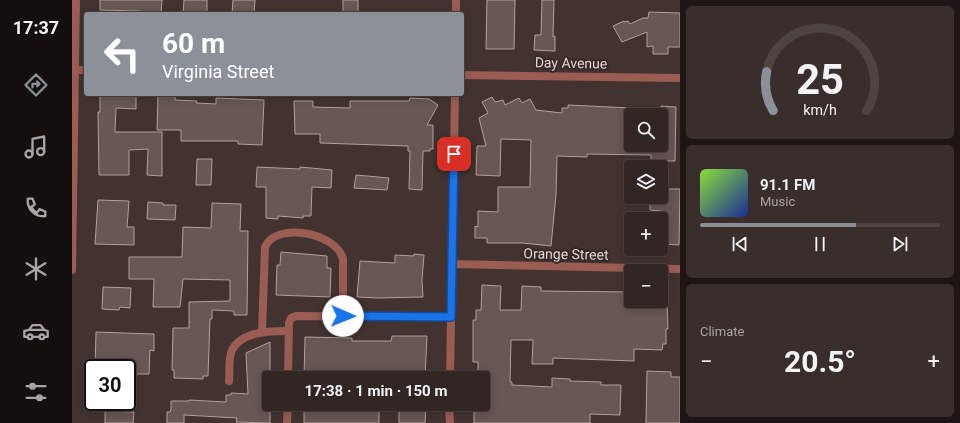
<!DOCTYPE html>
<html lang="en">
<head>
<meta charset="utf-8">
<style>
  :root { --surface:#322624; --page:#3a2e2c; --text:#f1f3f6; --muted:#a8a5a6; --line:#4d4341; --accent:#8c9099 }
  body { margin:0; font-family:Roboto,sans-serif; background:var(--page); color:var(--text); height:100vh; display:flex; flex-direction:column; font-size:15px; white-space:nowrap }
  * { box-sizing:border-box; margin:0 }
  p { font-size:13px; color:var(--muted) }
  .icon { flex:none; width:22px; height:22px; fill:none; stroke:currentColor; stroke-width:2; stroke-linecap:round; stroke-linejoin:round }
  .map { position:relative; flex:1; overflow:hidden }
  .details { display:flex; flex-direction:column; gap:6px; padding:6px; background:#1c1514; width:280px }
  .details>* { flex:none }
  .top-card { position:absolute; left:12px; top:12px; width:380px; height:84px; border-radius:4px; box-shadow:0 2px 10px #0003,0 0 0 1px var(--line); background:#8c9099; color:#fff; overflow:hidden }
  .tools { position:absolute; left:552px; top:108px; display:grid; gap:8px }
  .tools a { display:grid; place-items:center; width:44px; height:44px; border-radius:4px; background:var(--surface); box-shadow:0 2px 10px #0003,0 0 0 1px var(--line); font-size:20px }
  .speed { position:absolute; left:12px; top:359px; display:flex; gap:8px; font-size:20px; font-weight:700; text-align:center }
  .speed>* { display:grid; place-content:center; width:52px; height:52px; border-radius:50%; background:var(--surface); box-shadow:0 2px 10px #0003,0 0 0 1px var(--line); line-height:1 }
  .speed .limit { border:2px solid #111; border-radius:6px; background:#fff; color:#111 }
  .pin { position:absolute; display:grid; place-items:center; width:34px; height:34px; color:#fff; margin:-17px; border-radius:8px; box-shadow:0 2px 6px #0006 }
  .me { position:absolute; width:44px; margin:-22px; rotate:91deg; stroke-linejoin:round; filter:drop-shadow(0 0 3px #0008) }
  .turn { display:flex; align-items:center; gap:14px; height:84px; padding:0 12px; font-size:18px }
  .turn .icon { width:52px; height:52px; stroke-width:2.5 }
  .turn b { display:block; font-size:28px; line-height:34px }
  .big { font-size:30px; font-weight:700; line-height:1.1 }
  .details .tile { flex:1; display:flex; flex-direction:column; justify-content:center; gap:6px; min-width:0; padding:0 14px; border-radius:6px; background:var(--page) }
  .details .dial { align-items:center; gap:0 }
  .dial svg { height:104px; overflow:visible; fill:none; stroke:var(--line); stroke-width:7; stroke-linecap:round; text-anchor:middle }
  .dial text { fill:var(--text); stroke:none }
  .song { display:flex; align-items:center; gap:12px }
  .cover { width:48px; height:48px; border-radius:6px; background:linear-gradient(135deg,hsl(90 70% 55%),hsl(230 70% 35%)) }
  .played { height:4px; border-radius:2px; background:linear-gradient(90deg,var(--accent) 65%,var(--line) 65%) }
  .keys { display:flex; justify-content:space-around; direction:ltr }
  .heat { display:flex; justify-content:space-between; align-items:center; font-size:22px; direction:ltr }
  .trip { position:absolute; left:190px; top:371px; width:228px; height:40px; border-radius:4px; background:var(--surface); box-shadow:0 2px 10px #0003,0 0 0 1px var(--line); font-weight:700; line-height:40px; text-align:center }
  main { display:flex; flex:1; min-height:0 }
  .tabs { display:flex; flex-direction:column; width:72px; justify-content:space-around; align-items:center; background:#140f0e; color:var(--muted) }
  .tabs .icon { width:28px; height:28px }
  .tabs .current { color:var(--accent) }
  .tabs b { font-size:18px; color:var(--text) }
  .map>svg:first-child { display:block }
  .building { fill:#685754; stroke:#b3a09d }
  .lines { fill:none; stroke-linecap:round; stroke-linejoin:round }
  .minor { stroke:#9a5c53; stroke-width:8 }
  .route-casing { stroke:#114b97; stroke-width:10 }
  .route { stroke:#1a73e8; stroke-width:7 }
  .labels { text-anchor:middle; stroke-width:4; stroke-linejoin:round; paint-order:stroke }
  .street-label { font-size:14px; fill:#e1d7d6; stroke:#372926 }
</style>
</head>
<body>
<main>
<nav class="tabs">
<b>17:37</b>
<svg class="icon current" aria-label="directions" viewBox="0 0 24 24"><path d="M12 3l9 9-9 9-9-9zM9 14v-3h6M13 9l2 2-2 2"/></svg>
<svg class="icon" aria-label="music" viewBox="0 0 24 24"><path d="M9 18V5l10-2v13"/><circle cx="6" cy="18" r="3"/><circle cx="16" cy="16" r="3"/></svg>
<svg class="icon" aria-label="phone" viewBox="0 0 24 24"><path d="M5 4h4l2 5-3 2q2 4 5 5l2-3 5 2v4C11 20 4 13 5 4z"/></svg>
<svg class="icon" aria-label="climate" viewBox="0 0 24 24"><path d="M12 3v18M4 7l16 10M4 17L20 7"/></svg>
<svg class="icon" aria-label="car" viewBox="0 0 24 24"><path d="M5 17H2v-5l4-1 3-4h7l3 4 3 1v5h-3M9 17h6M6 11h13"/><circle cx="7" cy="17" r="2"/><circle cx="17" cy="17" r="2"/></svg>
<svg class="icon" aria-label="filters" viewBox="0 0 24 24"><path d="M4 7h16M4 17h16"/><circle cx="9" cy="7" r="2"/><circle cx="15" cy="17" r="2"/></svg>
</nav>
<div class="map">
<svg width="608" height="423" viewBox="0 0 608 423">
  <rect width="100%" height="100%" fill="#423330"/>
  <g class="building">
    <path d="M28,0h62l-1,14h-21v-3l-40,-1z"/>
    <path d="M112,0h23v14h-24z"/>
    <path d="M161,0h22l-1,14h-22z"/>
    <rect x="271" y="0" width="15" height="13"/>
    <path d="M415,0h28l-1,49h-28z"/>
    <path d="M470,0h12l-1,37 2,-1v15l-21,-1 1,-15h6z"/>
    <path d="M577,12l31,1v34h-12v7h-15v-8l-6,1v-15l-25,10 -9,-16 11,-5v1l4,-1 2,3 13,-6h5z"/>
    <path d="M28,94h36v15l-20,-1 -1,24h47v44l-15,-1 1,-26 -19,1v25h-30l-1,-63h2z"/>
    <path d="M86,94h17v6l22,1 -1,2 20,1v-6l48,2 -2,45 -24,-1v-3h-57v-11h-24z"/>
    <path d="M420,97l3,5 8,-2 2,5 14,-7 3,5 8,-4 6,11 26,3v-5h6v-3l63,3v37h30v-39l15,1 -1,54h-24v-6l-64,-1v3l-30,-1 -1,39 -5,51 -28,-3h-36v-5h-12v-12l3,1v-16l20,1v-25h32l1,-47 -30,-1 -1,37 -24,-1 1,-29h9l-7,-28 9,-5 -6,-11z"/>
    <path d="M338,98l19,1 9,6 -11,20h6v24h-3v2h-7l-1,39 -13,-1 1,-38h-2v-5l-88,-3v-9h-25l-1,-33h19v6l37,1v-7h59z"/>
    <path d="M125,159h15l-1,26h-15z"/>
    <path d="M185,167l43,2v-2l32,3 -1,18 -19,-1 -1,29h-8v2l-25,-2v3l-12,-1v-31h-10z"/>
    <path d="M284,175l33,3 -2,12 -33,-2z"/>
    <path d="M589,189h19l-1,56 -16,-1v-5l-2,-1v-27l-11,-1v-13h11z"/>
    <path d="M26,200l31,1 -2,26h7v18l-39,-1z"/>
    <path d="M76,202l15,1v2h13l-1,15 -28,-1z"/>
    <path d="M140,203l29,1 -1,27h8l-1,84h-13v-4l-22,-1v9h-2l-2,57h-5v3l-29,-1v-8h-2l1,-42h16v-26l41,-1v-21l-47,-1 -3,28h-27l1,-28h-25v-22h53l1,-30 28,1z"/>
    <path d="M209,252l46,4v12h4l-1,29 -54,-2 1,-30h3z"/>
    <path d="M342,254l10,1 -2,25 1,17 -44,1 -22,-1 3,-36 35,2v-8l19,1z"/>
    <path d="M410,285l19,1 -1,24h21l1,-24 19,1v4l90,1v9h36l1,28h-2v15h-3l-1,6 -28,-1v12l-81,-3v6h-21l1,-24h-22l-1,42h2v3l40,2v-9l18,1v2l31,1v3h20l-1,30 -30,-1v9h-116v-19h9v-26h-5v-16h-5v-42h3v-10h5z"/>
    <path d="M31,287l28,1 -1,20 -10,-1 -1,3 -17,-1z"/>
    <path d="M24,332l58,2v17l-4,-1 -1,24h-22v-6h-32z"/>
    <path d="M320,336h35l-2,41 -106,-4v5h-15l1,-41 47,1v3h39z"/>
    <path d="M198,342v81l-34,-1 1,-4 -53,-3v8h-17v-11h3l1,-3v-8h18v-1l37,2v-7h5v-2l17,1 -2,-41z"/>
    <path d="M575,371l24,1v5h9v46h-34z"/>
    <rect x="232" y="404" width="75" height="19"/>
    <path d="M327,404h27l-1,19h-26z"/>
    <path d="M33,411l29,1 -1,11h-28z"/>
  </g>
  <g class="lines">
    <g class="minor">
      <path d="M384,14v-14"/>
      <path d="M0,70h14"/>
      <path d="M390,75l218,3"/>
      <path d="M380,264l228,5"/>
      <path d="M0,270l4,-270"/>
      <path d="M190,332l3,-85c11,-26 72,-14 78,12v57"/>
      <path d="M216,378l1,-55 2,-5 5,-2 155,1"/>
      <path d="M378,378l5,-284"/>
      <path d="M157,381c1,-9 -1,-22 3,-31 10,-19 39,-19 56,-19"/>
      <path d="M377,404l1,19"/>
      <path d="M215,423l1,-19"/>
    </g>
  </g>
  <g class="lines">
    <g class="route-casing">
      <path id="route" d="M271,316l108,1 3,-163"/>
    </g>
    <use href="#route" class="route"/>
  </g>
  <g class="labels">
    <g class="street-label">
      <text transform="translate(499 63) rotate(1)" y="5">Day Avenue</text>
      <text transform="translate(494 254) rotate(1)" y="5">Orange Street</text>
    </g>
  </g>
</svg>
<div class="tools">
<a><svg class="icon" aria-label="search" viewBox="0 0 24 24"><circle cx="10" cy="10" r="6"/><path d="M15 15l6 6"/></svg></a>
<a><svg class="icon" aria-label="layers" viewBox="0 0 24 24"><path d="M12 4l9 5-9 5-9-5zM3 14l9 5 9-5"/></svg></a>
<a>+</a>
<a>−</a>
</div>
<div class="speed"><div class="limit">30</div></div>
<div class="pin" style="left:382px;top:154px;background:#d93025"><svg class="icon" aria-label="arrive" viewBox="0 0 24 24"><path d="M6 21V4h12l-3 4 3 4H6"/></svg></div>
<svg class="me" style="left:271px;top:316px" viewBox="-20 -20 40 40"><circle r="19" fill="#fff"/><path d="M0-13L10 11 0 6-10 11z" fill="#1a73e8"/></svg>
<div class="trip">17:38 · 1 min · 150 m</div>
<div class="top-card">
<div class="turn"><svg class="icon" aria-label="left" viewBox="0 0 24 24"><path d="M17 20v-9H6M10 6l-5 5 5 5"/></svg><div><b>60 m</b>Virginia Street</div></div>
</div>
</div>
<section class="details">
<div class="tile dial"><svg viewBox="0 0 100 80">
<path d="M14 69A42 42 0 1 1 86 69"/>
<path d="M14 69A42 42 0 0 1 9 39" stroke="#8c9099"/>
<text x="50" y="56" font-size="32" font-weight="700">25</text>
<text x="50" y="72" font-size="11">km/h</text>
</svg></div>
<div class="tile">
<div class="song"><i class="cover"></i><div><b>91.1 FM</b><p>Music</p></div></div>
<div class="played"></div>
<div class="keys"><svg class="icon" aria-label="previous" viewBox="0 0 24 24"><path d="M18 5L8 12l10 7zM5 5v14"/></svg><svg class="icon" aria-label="pause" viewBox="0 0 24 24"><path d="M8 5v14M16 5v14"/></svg><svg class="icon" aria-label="next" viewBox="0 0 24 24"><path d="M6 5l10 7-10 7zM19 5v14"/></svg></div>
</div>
<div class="tile"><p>Climate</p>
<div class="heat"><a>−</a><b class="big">20.5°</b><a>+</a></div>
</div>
</section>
</main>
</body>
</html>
